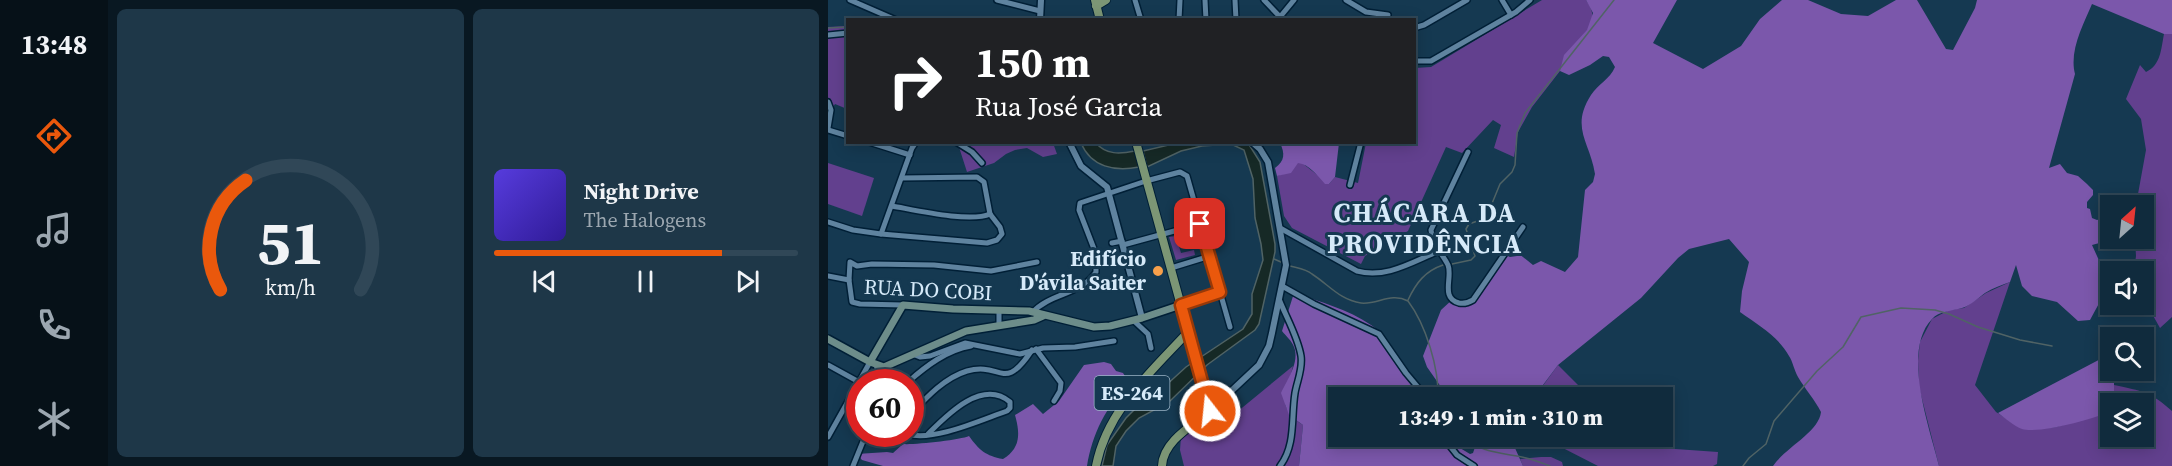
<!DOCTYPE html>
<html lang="pt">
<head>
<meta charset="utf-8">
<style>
  :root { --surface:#102b3d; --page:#1e3748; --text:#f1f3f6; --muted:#9ca7b0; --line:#304757; --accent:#ea580c }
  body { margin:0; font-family:"Source Serif 4",serif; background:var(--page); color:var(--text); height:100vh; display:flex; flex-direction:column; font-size:22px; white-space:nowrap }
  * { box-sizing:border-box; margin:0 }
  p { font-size:20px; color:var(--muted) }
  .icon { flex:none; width:33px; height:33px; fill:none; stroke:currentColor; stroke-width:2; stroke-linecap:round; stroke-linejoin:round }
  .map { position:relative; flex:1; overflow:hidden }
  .side { display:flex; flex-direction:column; gap:9px; padding:9px; background:#091822; width:720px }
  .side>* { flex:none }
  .top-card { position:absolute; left:18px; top:18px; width:570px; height:126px; border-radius:0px; box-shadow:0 3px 15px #0003,0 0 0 2px var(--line); background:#202124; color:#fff; overflow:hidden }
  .needle { width:39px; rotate:27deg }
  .tools { position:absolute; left:1272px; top:195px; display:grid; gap:12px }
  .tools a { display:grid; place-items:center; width:54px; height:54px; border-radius:0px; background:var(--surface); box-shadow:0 3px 15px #0003,0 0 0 2px var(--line); font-size:30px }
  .speed { position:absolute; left:18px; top:369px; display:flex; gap:12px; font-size:30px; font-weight:700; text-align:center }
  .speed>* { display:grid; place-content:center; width:78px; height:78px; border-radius:50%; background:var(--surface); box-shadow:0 3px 15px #0003,0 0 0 2px var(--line); line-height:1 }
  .speed .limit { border:9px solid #d22; background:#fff; color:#111 }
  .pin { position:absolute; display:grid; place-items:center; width:51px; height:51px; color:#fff; margin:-26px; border-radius:12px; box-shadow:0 3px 9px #0006 }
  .me { position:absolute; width:66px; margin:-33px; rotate:344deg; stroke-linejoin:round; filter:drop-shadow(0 0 4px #0008) }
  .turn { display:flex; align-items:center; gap:21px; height:126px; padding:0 30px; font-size:27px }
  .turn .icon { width:78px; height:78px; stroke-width:2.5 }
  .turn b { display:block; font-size:42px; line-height:51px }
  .side .card { flex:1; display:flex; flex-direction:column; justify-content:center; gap:9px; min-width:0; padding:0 21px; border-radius:9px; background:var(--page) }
  .side .dial { align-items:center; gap:0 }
  .dial svg { height:156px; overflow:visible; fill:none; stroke:var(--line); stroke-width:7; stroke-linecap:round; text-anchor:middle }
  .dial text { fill:var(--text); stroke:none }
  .song { display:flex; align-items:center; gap:18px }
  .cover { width:72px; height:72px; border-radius:9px; background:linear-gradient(135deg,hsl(250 70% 55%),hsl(250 70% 35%)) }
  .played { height:6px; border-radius:3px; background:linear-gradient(90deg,var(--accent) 75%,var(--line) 75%) }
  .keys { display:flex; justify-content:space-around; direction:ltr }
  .side .tiles { flex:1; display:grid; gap:9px; grid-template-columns:repeat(2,1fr) }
  .trip { position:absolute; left:500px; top:387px; width:345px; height:60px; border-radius:0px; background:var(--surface); box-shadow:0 3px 15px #0003,0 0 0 2px var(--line); font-weight:800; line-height:60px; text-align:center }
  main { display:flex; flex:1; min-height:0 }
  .menu { display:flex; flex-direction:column; width:108px; justify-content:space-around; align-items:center; background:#061118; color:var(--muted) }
  .menu .icon { width:42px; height:42px }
  .menu .current { color:var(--accent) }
  .menu b { font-size:27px; color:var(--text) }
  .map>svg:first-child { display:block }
  .green { fill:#62408e }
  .forest { fill:#7b57ab }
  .water { fill:#162926; stroke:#506365; stroke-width:1.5 }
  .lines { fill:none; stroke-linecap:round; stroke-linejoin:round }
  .stream { stroke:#506365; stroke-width:1.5 }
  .minor-casing { stroke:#001f36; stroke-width:8 }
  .tertiary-casing { stroke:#001f36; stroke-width:9 }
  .secondary-casing { stroke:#001f36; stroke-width:10 }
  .primary-casing { stroke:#001f36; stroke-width:10 }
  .minor { stroke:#5f839f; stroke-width:5 }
  .tertiary { stroke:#5f839f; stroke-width:6 }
  .secondary { stroke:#6d8d8a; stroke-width:7 }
  .primary { stroke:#7c9675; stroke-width:8 }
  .route-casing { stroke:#983908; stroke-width:15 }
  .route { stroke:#ea580c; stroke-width:10 }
  .poi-dot { fill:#f8a04b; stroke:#153951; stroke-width:2 }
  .labels { text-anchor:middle; stroke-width:6; stroke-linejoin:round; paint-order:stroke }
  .shield { fill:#153951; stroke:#9cb5c7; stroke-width:1.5 }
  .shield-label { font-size:20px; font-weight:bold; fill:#d6eaf9 }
  .poi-label { font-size:21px; font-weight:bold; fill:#d6eaf9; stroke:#153951; text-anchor:end }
  .street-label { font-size:21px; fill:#d6eaf9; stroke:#153951 }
  .district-label { font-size:27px; font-weight:bold; letter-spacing:1.5px; fill:#d6eaf9; stroke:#153951 }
</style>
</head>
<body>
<main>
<nav class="menu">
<b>13:48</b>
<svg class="icon current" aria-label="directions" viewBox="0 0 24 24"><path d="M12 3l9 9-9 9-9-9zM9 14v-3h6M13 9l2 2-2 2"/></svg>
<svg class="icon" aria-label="music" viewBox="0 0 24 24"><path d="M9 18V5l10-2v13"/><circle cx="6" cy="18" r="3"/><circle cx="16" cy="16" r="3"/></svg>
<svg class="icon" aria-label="phone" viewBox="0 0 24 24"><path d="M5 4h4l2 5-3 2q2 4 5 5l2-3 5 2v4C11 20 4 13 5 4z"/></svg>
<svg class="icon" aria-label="climate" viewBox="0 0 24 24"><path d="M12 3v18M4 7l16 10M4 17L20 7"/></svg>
</nav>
<section class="side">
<div class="tiles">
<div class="card dial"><svg viewBox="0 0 100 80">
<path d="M14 69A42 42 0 1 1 86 69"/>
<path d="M14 69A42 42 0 0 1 27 13" stroke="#ea580c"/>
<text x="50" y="56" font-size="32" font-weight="700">51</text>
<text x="50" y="72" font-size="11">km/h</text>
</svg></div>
<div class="card">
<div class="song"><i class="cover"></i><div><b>Night Drive</b><p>The Halogens</p></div></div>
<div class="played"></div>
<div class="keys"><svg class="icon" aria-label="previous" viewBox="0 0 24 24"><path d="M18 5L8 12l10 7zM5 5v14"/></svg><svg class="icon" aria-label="pause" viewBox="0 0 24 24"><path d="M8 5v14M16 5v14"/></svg><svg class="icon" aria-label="next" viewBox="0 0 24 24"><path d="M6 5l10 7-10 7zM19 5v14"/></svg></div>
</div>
</div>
</section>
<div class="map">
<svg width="1344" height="466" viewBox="0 0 1344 466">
  <rect width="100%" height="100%" fill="#153951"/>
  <g class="green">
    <path d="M714,0h44c6,9 8,14 5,25l-31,46 -28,36 -14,25 -4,25 -20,-9 7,-23 -8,-5 -31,33 -16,-6 -38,84 -43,25 -4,8 -69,-36 -8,-12 -7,-40c9,-3 15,-4 20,-13h5l27,21 6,-7 23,6 8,-40 48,-1 1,-74 16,-1z"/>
    <path d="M19,26v83l-12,-5 -7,11v-88z"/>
    <path d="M1336,34h8v283l-12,11 -14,-25h-2v-31l-10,-1 2,-15 -1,-17 9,-1v-32l-8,-1 10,-55 -5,-31 -15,-20 14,-34 6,7c15,-7 15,-23 18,-38z"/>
    <path d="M124,143h101l4,11 -14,3 -16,-9 -12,2 -9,4 -12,9 -27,9 -9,-28z"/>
    <path d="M0,163l46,15 -12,38 -34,-12z"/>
    <path d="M348,236l5,17 13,-3 1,5 -19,5 -7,-23z"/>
    <path d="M1182,282l-35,103 21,27 25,16 13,1 22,-2 54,-15v24h34v-32l-30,-1v-18c28,6 37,7 58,26v55h-233l-20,-79 -1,-26 2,-19 12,-23 17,-9 15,-2 22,-15z"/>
    <path d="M730,365l24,24 5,8 -53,1z"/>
    <path d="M465,366c-6,26 -19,40 10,59l-4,41h-115l-4,-16 1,-14 12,-10 11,13z"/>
    <path d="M795,436l24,11 71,5 -1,12 -4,2h-115l-41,-21 -12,-2 -30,3 1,-9z"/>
    <path d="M713,457h10l11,5 1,4h-40l-3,-7z"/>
  </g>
  <g class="forest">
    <path d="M758,0h91l-24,43 50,26 38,-23 19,-27 22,-19h26l33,14 27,2 28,-16h21l29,49 7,1 22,-42 2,-8h195v34h-8l-72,-30c-9,21 -23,47 -17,70l-26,94 11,-4 7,9 11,3 9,8 6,6v5l-6,7v6l3,1 2,9 5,2 9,-3 4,1v20l4,1 -22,6 10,22 -2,11 3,9v9l-13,24 -12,1 -21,-19 -25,-6 -10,-10 -6,-21 -6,17c-8,3 -17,6 -25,11 -7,5 -15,13 -23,15 -10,3 -23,3 -30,11 -31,32 -2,110 7,147h-166c13,-19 46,-34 48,-54 -6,-12 -16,-23 -23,-35 -4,-7 -5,-15 -9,-21 -11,-20 -31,-31 -49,-44l2,-21 7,-29 -20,-23 -40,10 -11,9 -37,40 -83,67 -24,32h-86l-21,-30 -4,-11 18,-46 12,-11 9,2 11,-3 30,-44 7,3 7,-1 1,-3 15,12 8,-4 24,11 13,-15 7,-67 8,-8 2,-8c-5,-32 -25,-46 -4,-79 7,-11 19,-16 24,-28l-6,-10 -6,-1 -13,9 -21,10 -9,-4 4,-16 23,-25 6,-17z"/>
    <path d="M452,143h59l-4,34 -6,7h-4c-8,-9 -15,-19 -27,-21l-7,10 -14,3 -2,-8c10,-7 10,-15 5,-25z"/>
    <path d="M466,293c26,9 54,16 77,32 19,13 28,37 43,55 5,6 11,9 16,16v1l-92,1v38l109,1 8,8 15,9 3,-1 2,-6 -3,-10h44l-1,11 8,18h-224l4,-41 -14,-10 -8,-22c6,-13 19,-31 13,-46 -2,-6 -8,-11 -12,-16z"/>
    <path d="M1282,354v16l4,1v32l-4,1v8c-18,7 -70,22 -88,17 -8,-3 -17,-11 -24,-16z"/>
    <path d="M276,362l7,2 5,7 7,2 7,11c-24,21 -38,51 -43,82h-204l-21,-6 -5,-6 30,-2 6,1 10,-9c11,1 57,-4 66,-8 10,14 17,20 34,23 18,-11 17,-26 12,-44l18,-11 10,10 16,-13 25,-36z"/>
  </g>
  <g class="water">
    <path d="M253,143h15c10,12 24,11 39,8l4,16c-24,5 -48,0 -58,-24z"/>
    <path d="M349,143h71l12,19 15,82v8l-16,72 -4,6 -48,35 -38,37 -30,16 -13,13 -10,15 -3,20h-11l5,-21 19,-27 9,-9 17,-11 34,-31 57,-38 9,-15v-20l11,-34 -2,-16 -6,-26 -2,-39 -9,-29 -13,-6 -29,2 -21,5 -34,16 -4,-16z"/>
  </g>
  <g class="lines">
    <g class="stream">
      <path d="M0,28l20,-1"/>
      <path d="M446,259l7,3"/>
      <path d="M624,264l19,-4 4,-4 -9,-27 3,-5 17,-6 14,-34 12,-12 3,-7 2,-32 8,-20 89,-113"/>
      <path d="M462,266c7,2 16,3 22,8 17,11 28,26 49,29 16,2 30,-11 47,-2 18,24 31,67 30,97"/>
      <path d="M580,300c8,-17 17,-29 35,-35"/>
      <path d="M634,436c17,17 42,17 64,22 9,2 16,5 24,8"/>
      <path d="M915,466l6,-8 17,-14 8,-23 43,-50 26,-24 18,-30 40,-9 34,2 14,4 29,13 42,13 32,6"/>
    </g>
    <g class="minor-casing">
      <g id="minor">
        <path d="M22,0l46,20"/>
        <path d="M169,0l43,11"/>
        <path d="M307,0l6,20"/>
        <path d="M377,0l1,20"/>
        <path d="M407,0l1,20"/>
        <path d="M436,0l19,20"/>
        <path d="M518,0l20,12 22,3"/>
        <path d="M674,0l9,15"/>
        <path d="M452,17l14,-17"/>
        <path d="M351,20l1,-20"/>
        <path d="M586,28l10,-3 43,-25"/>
        <path d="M0,35l20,-2"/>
        <path d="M586,61h17l85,-49 14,-12"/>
        <path d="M0,102l3,8 -3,18"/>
        <path d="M0,130l20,6"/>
        <path d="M41,142l41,13"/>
        <path d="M128,142l16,10 10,11"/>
        <path d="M640,152l-37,78c1,14 11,23 17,35 5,12 -8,33 11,38 5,1 9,0 14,-3l50,-73"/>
        <path d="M74,178l75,-1 7,5 6,32"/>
        <path d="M522,185l11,-43"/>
        <path d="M64,206c23,4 78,17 98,8"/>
        <path d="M0,222l25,8 28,4 106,9 10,-3 5,-6 -2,-7 -10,-13"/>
        <path d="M452,228l77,43c29,8 55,-9 82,-20"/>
        <path d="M53,234l31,-86 4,-6"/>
        <path d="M284,243l10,-2"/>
        <path d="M295,245l77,-21"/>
        <path d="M343,268l39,-12"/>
        <path d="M0,276l21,4"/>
        <path d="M454,286l32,18 65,30 27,39 21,25"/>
        <path d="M451,299c7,18 19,38 22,57 2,13 -4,25 -6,37 -4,25 1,52 -15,73"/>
        <path d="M75,305l-43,-1 -8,-2 -3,-22 1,-18 7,4 15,-2 62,1 57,6 46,-9"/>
        <path d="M353,305l39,-13"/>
        <path d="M171,311v15"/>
        <path d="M205,312c17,-19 48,-17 63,-40v-18l-17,-44 1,-7 66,-22 34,-9 7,4 43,151"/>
        <path d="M305,320l15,14 3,14"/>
        <path d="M208,349l25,34 -1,8 -6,10"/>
        <path d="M87,355l5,2 10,-1 35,-13 55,11 23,-6 32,-1 39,-6"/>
        <path d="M0,365l31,17"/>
        <path d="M48,365l3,8 19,9"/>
        <path d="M80,382c18,-16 39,-32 63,-36"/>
        <path d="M82,415c16,-17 34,-37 57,-44 35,-10 36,23 65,-21"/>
        <path d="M79,434c26,8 74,-14 100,-23l3,-3v-6c-28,-24 -64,14 -82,32"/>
        <path d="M614,436l15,19 17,11"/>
        <path d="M0,437l42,-75"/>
        <path d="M25,466l13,-32"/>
      </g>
    </g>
    <g class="tertiary-casing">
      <g id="tertiary">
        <path d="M212,20l1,-20"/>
        <path d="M241,142l12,24 26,21 35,131"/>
        <path d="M382,411l49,-46 10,-19 3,-13 14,-68 -18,-103 -8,-13 -8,-7"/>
      </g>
    </g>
    <g class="secondary-casing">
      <g id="secondary">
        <path d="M0,339l42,23 14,5 82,-36 68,-11 9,-4"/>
        <path d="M42,362l33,-57 50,4 76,2 65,16 16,-1 32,-8 39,-13"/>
      </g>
    </g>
    <g class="primary-casing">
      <g id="primary">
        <path d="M267,0l5,20"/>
        <path d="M268,6l10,-6"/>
        <path d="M308,142l74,269c-17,14 -47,30 -48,55"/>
        <path d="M268,466c11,-56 55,-94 92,-134"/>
      </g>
    </g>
    <use href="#minor" class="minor"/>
    <use href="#tertiary" class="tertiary"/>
    <use href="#secondary" class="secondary"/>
    <use href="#primary" class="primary"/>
  </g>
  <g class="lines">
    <g class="route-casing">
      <path id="route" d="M372,224l20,68 -39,13 29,106"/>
    </g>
    <use href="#route" class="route"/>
  </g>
  <circle class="poi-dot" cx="330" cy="271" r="6"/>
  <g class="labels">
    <rect class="shield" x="266.5" y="376" width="75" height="34" rx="4.5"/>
    <g class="shield-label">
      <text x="304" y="400">ES-264</text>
    </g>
    <g class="poi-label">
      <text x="318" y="266">Edifício<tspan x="318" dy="24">D'ávila Saiter</tspan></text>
    </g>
    <g class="street-label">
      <text transform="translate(100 290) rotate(3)" y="7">RUA DO COBI</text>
    </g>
    <g class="district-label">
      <text x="597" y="222">CHÁCARA DA<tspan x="597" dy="31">PROVIDÊNCIA</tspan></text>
    </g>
  </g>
</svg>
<div class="tools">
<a><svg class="needle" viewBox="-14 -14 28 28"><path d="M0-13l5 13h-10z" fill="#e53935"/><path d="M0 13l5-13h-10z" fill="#9ca7b0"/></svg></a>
<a><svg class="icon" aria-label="sound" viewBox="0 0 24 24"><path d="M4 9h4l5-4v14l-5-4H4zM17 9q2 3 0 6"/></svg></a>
<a><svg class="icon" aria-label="search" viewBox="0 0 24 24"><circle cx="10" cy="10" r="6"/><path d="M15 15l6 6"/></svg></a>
<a><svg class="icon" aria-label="layers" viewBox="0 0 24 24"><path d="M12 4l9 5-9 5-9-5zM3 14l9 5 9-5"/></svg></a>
</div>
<div class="speed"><div class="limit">60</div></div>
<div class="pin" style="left:372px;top:224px;background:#d93025"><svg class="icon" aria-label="arrive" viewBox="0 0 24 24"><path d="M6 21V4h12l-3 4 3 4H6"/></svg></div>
<svg class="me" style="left:382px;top:411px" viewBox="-20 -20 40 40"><circle r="17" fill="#ea580c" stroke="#fff" stroke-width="3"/><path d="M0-11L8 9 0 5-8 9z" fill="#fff"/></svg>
<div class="trip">13:49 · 1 min · 310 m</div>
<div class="top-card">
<div class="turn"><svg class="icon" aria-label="right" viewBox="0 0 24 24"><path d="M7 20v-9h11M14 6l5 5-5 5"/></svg><div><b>150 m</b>Rua José Garcia</div></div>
</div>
</div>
</main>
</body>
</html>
